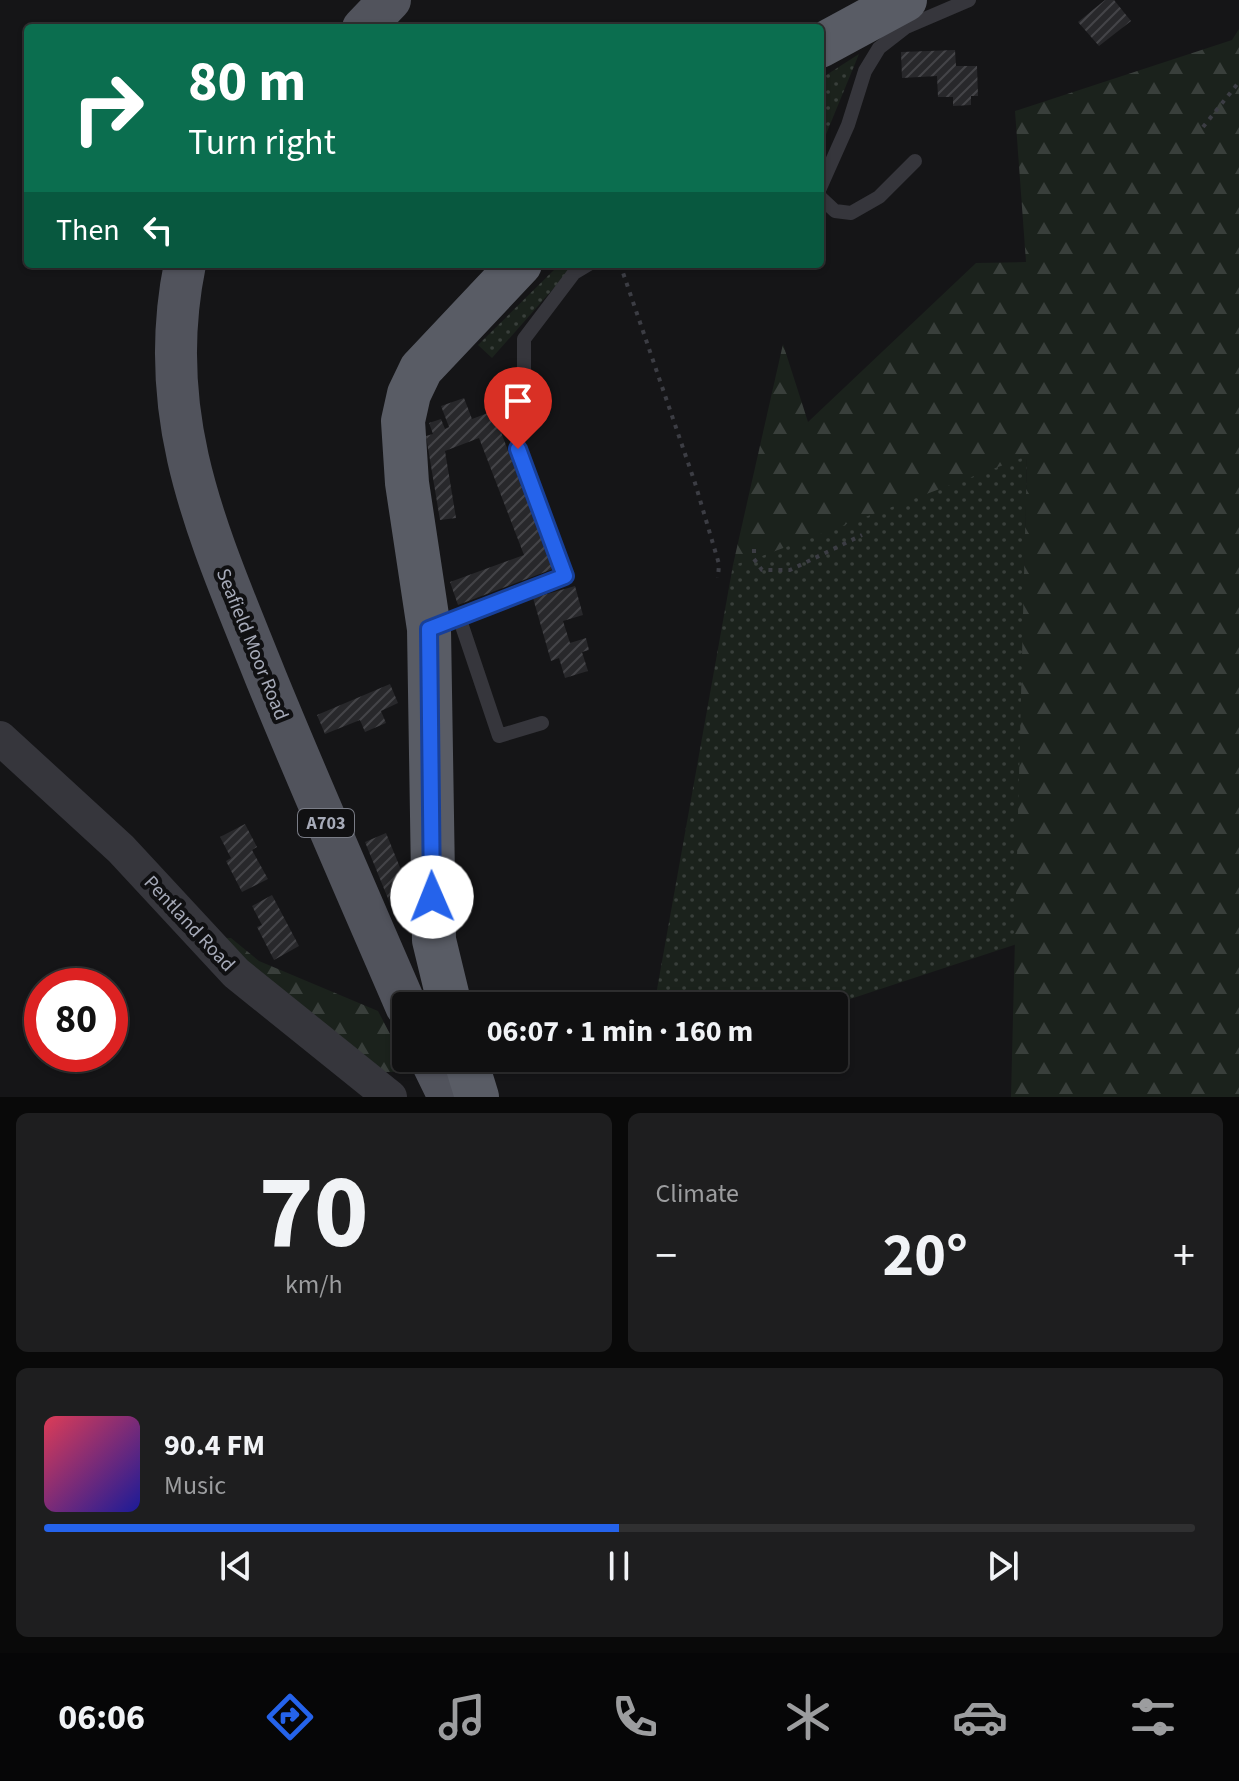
<!DOCTYPE html>
<html lang="en">
<head>
<meta charset="utf-8">
<style>
  :root { --surface:#101011; --page:#1e1e1f; --text:#f1f3f6; --muted:#9c9d9f; --line:#303031; --accent:#2563eb }
  body { margin:0; font-family:"Source Sans 3",sans-serif; background:var(--page); color:var(--text); height:100vh; display:flex; flex-direction:column; font-size:30px; white-space:nowrap }
  * { box-sizing:border-box; margin:0 }
  p { font-size:26px; color:var(--muted) }
  .icon { flex:none; width:44px; height:44px; fill:none; stroke:currentColor; stroke-width:2; stroke-linecap:round; stroke-linejoin:round }
  .map { position:relative; height:1097px; overflow:hidden }
  .sheet { display:flex; flex-direction:column; gap:16px; padding:16px; background:#090909; flex:1 }
  .sheet>* { flex:none }
  .top-card { position:absolute; left:24px; top:24px; width:800px; height:244px; border-radius:8px; box-shadow:0 2px 6px #0004,0 0 0 2px var(--line); background:#0b6e4f; color:#fff; overflow:hidden }
  .speed { position:absolute; left:24px; top:968px; display:flex; gap:16px; font-size:40px; font-weight:700; text-align:center }
  .speed>* { display:grid; place-content:center; width:104px; height:104px; border-radius:50%; background:var(--surface); box-shadow:0 2px 6px #0004,0 0 0 2px var(--line); line-height:1 }
  .speed .limit { border:12px solid #d22; background:#fff; color:#111 }
  .pin { position:absolute; display:grid; place-items:center; width:68px; height:68px; color:#fff; margin:-82px -34px; border-radius:50% 50% 50% 0; rotate:-45deg; box-shadow:0 0 8px #0007 }
  .pin .icon { rotate:45deg }
  .me { position:absolute; width:88px; margin:-44px; rotate:359deg; stroke-linejoin:round; filter:drop-shadow(0 0 6px #0008) }
  .turn { display:flex; align-items:center; gap:28px; height:168px; padding:0 32px; font-size:36px }
  .turn .icon { width:104px; height:104px; stroke-width:2.5 }
  .turn b { display:block; font-size:56px; line-height:68px }
  .then { display:flex; align-items:center; height:76px; padding:0 32px; background:#0003; gap:16px; font-size:30px }
  .big { font-size:60px; font-weight:700; line-height:1.1 }
  .sheet .tile { flex:1; display:flex; flex-direction:column; justify-content:center; gap:12px; min-width:0; padding:0 28px; border-radius:12px; background:var(--page) }
  .sheet .dial { align-items:center; gap:0 }
  .dial b { font-size:104px; line-height:1 }
  .song { display:flex; align-items:center; gap:24px }
  .cover { width:96px; height:96px; border-radius:12px; background:linear-gradient(135deg,hsl(350 70% 55%),hsl(240 70% 35%)) }
  .played { height:8px; border-radius:4px; background:linear-gradient(90deg,var(--accent) 50%,var(--line) 50%) }
  .keys { display:flex; justify-content:space-around; direction:ltr }
  .heat { display:flex; justify-content:space-between; align-items:center; font-size:44px; direction:ltr }
  .sheet .tiles { flex:1; display:grid; gap:16px; grid-template-columns:1fr 1fr }
  .tile:last-child { grid-column:span 2 }
  .trip { position:absolute; left:392px; top:992px; width:456px; height:80px; border-radius:8px; background:var(--surface); box-shadow:0 2px 6px #0004,0 0 0 2px var(--line); font-weight:700; line-height:80px; text-align:center }
  .dock { display:flex; height:128px; justify-content:space-around; align-items:center; background:#060607; color:var(--muted) }
  .dock .icon { width:56px; height:56px }
  .dock .on { color:var(--accent) }
  .dock b { font-size:36px; color:var(--text) }
  .map>svg:first-child { display:block }
  .grass { fill:url(#grass-dots) }
  .forest { fill:url(#forest-firs) }
  .building { fill:url(#building-hatch) }
  .lines { fill:none; stroke-linecap:round; stroke-linejoin:round }
  .path { stroke:#3c3d44; stroke-width:4; stroke-dasharray:4 6; stroke-linecap:butt }
  .service { stroke:#36363c; stroke-width:14 }
  .tertiary { stroke:#36363c; stroke-width:34 }
  .primary { stroke:#51535c; stroke-width:42 }
  .trunk { stroke:#595c65; stroke-width:44 }
  .route-casing { stroke:#184099; stroke-width:20 }
  .route { stroke:#2563eb; stroke-width:14 }
  .labels { text-anchor:middle; stroke-width:8; stroke-linejoin:round; paint-order:stroke }
  .shield { fill:#101012; stroke:#797c86; stroke-width:2 }
  .shield-label { font-size:18px; font-weight:bold; fill:#a6aab8 }
  .street-label { font-size:20px; fill:#a6aab8; stroke:#101012 }
</style>
</head>
<body>
<div class="map">
<svg width="1239" height="1097" viewBox="0 0 1239 1097">
  <defs>
    <pattern id="grass-dots" width="8" height="8" patternUnits="userSpaceOnUse" patternTransform="scale(2)"><rect width="8" height="8" fill="#1b221c"/><path d="M2 2h.1M6 6h.1" fill="none" stroke="#393f3b" stroke-width="1.8" stroke-linecap="round"/></pattern>
    <pattern id="forest-firs" width="22" height="20" patternUnits="userSpaceOnUse" patternTransform="scale(2)"><rect width="22" height="20" fill="#1b221c"/><path d="M5 1l3.5 6h-7zM16 11l3.5 6h-7z" fill="#393f3b"/></pattern>
    <pattern id="building-hatch" width="6" height="6" patternUnits="userSpaceOnUse" patternTransform="scale(2)"><rect width="6" height="6" fill="#28282b"/><path d="M-1 1l2-2M0 6l6-6M5 7l2-2" fill="none" stroke="#444448"/></pattern>
  </defs>
  <rect width="100%" height="100%" fill="#151517"/>
  <g class="grass">
    <path d="M859,54l-39,95v-70z"/>
    <path d="M560,264h15l-83,94 -14,-13z"/>
    <path d="M1027,455l-10,489 -188,62h-175l79,-441z"/>
  </g>
  <g class="forest">
    <path d="M1239,29v1068h-228l16,-641 -273,103 -21,6 2,-9 48,-212 25,78 168,-159 50,-1 -11,-151 217,-71z"/>
    <path d="M218,938h13l28,23 119,50 24,46 -7,15h-18z"/>
  </g>
  <g class="building">
    <path d="M1105,0h9l17,21 -32,25 -21,-24z"/>
    <path d="M955,50l1,16h21l1,30h-7v9l-18,1v-9h-15l-1,-21 -35,2 -1,-26z"/>
    <path d="M464,398l8,21 21,-8 60,158 -95,36 -8,-23 74,-27 -45,-117 -34,13 11,67 -16,2 -14,-84 7,-2 -4,-11 12,-4 4,10 4,-2 -8,-21z"/>
    <path d="M575,586l8,29 -20,6 7,22 16,-5 3,12 -7,2 6,19 -23,7 -6,-20 -8,3 -18,-63z"/>
    <path d="M390,684l8,19 -17,8 5,12 -21,9 -5,-12 -35,14 -8,-19z"/>
    <path d="M245,824l12,23 -5,3 16,29 -26,13 -16,-31 5,-3 -11,-21z"/>
    <path d="M386,833l26,64 -21,9 -26,-64z"/>
    <path d="M272,895l27,51 -25,14 -17,-33 5,-2 -10,-19z"/>
  </g>
  <g class="lines">
    <g class="path">
      <path d="M1203,127l36,-45"/>
      <path d="M620,264l75,219 24,81 -1,14"/>
      <path d="M754,549v10l8,11h28l72,-35"/>
    </g>
    <g class="service">
      <path d="M820,188l28,-63 17,-54 14,-23 27,-21 63,-27"/>
      <path d="M820,197l15,14 16,2 28,-16 36,-36"/>
      <path d="M524,402v-63l50,-66 15,-9"/>
      <path d="M459,617l40,119 43,-13"/>
      <path d="M435,626l130,-50 -47,-127"/>
    </g>
    <path class="tertiary" d="M0,738l121,111 115,124 154,124"/>
    <g class="primary">
      <path d="M363,28l27,-28"/>
      <path d="M185,264c-32,156 25,273 81,414 45,110 93,219 140,328"/>
      <path d="M430,1058l19,39"/>
    </g>
    <g class="trunk">
      <path d="M820,46l85,-46"/>
      <path d="M450,1006l-16,-66 -5,-311 -22,-146 -4,-62 6,-27 12,-25 99,-105"/>
      <path d="M465,1058l12,39"/>
    </g>
  </g>
  <g class="lines">
    <g class="route-casing">
      <path id="route" d="M432,897l-3,-268 136,-53 -47,-127"/>
    </g>
    <use href="#route" class="route"/>
  </g>
  <g class="labels">
    <rect class="shield" x="298" y="809" width="56" height="28" rx="6"/>
    <g class="shield-label">
      <text x="326" y="829">A703</text>
    </g>
    <g class="street-label">
      <text transform="translate(253 644) rotate(68)" y="7">Seafield Moor Road</text>
      <text transform="translate(190 923) rotate(47)" y="7">Pentland Road</text>
    </g>
  </g>
</svg>
<div class="speed"><div class="limit">80</div></div>
<div class="pin" style="left:518px;top:449px;background:#d93025"><svg class="icon" aria-label="arrive" viewBox="0 0 24 24"><path d="M6 21V4h12l-3 4 3 4H6"/></svg></div>
<svg class="me" style="left:432px;top:897px" viewBox="-20 -20 40 40"><circle r="19" fill="#fff"/><path d="M0-13L10 11 0 6-10 11z" fill="#2563eb"/></svg>
<div class="trip">06:07 · 1 min · 160 m</div>
<div class="top-card">
<div class="turn"><svg class="icon" aria-label="right" viewBox="0 0 24 24"><path d="M7 20v-9h11M14 6l5 5-5 5"/></svg><div><b>80 m</b>Turn right</div></div>
<div class="then">Then<svg class="icon" aria-label="left" viewBox="0 0 24 24"><path d="M17 20v-9H6M10 6l-5 5 5 5"/></svg></div>
</div>
</div>
<section class="sheet">
<div class="tiles">
<div class="tile dial"><b>70</b><p>km/h</p></div>
<div class="tile"><p>Climate</p>
<div class="heat"><a>−</a><b class="big">20°</b><a>+</a></div>
</div>
<div class="tile">
<div class="song"><i class="cover"></i><div><b>90.4 FM</b><p>Music</p></div></div>
<div class="played"></div>
<div class="keys"><svg class="icon" aria-label="previous" viewBox="0 0 24 24"><path d="M18 5L8 12l10 7zM5 5v14"/></svg><svg class="icon" aria-label="pause" viewBox="0 0 24 24"><path d="M8 5v14M16 5v14"/></svg><svg class="icon" aria-label="next" viewBox="0 0 24 24"><path d="M6 5l10 7-10 7zM19 5v14"/></svg></div>
</div>
</div>
</section>
<nav class="dock">
<b>06:06</b>
<svg class="icon on" aria-label="directions" viewBox="0 0 24 24"><path d="M12 3l9 9-9 9-9-9zM9 14v-3h6M13 9l2 2-2 2"/></svg>
<svg class="icon" aria-label="music" viewBox="0 0 24 24"><path d="M9 18V5l10-2v13"/><circle cx="6" cy="18" r="3"/><circle cx="16" cy="16" r="3"/></svg>
<svg class="icon" aria-label="phone" viewBox="0 0 24 24"><path d="M5 4h4l2 5-3 2q2 4 5 5l2-3 5 2v4C11 20 4 13 5 4z"/></svg>
<svg class="icon" aria-label="climate" viewBox="0 0 24 24"><path d="M12 3v18M4 7l16 10M4 17L20 7"/></svg>
<svg class="icon" aria-label="car" viewBox="0 0 24 24"><path d="M5 17H2v-5l4-1 3-4h7l3 4 3 1v5h-3M9 17h6M6 11h13"/><circle cx="7" cy="17" r="2"/><circle cx="17" cy="17" r="2"/></svg>
<svg class="icon" aria-label="filters" viewBox="0 0 24 24"><path d="M4 7h16M4 17h16"/><circle cx="9" cy="7" r="2"/><circle cx="15" cy="17" r="2"/></svg>
</nav>
</body>
</html>
